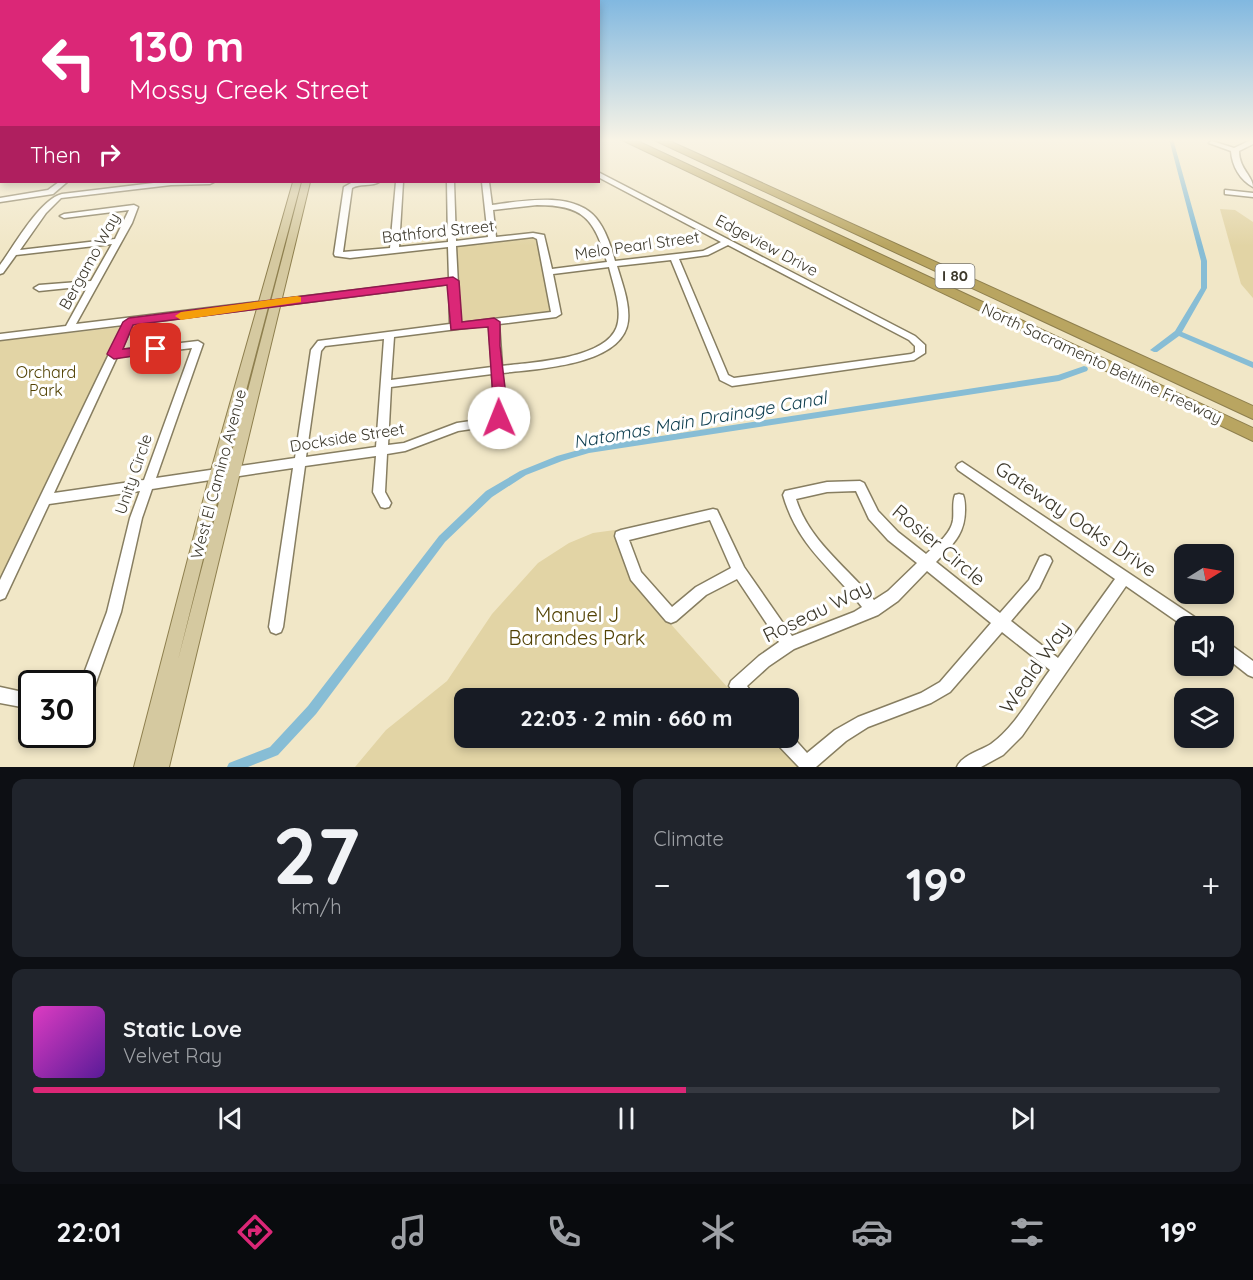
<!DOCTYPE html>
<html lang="en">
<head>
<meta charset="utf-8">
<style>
  :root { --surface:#171b24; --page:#20242c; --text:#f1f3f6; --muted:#9ea1a6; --line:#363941; --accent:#db2777 }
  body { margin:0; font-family:Quicksand,sans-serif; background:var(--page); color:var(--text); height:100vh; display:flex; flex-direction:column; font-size:22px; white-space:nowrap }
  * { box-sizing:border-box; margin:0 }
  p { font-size:20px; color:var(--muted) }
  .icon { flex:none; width:33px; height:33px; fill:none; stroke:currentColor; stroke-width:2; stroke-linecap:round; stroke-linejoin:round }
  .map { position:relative; height:767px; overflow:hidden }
  .sheet { display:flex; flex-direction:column; gap:12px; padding:12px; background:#0d0f14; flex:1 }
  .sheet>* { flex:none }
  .top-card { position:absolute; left:0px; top:0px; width:600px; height:183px; box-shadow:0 3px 9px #0003; background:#db2777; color:#fff; overflow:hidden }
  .needle { width:39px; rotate:79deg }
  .fabs { position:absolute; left:1174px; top:544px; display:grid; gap:12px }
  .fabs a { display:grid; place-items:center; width:60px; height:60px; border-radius:12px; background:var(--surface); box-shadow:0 3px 9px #0003; font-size:30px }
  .speed { position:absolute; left:18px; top:670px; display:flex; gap:12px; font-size:30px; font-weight:700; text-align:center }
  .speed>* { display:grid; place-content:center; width:78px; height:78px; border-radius:50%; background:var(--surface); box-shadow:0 3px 9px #0003; line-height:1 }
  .speed .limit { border:3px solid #111; border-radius:9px; background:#fff; color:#111 }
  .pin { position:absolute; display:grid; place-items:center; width:51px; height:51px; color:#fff; margin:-26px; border-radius:12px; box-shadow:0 3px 9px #0006 }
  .me { position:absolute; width:66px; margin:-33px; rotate:359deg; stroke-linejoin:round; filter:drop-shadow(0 0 4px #0008) }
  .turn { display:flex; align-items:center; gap:21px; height:126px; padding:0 30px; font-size:27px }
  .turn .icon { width:78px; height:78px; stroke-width:2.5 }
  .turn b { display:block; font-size:42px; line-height:51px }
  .then { display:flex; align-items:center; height:57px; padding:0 30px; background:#0003; gap:12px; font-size:22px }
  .big { font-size:45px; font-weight:800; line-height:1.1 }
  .sheet .card { flex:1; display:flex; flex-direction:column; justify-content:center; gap:9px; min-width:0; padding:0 21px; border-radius:12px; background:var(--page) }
  .sheet .dial { align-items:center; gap:0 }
  .dial b { font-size:78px; line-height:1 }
  .song { display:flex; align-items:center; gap:18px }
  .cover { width:72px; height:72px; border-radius:9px; background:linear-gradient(135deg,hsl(310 70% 55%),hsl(270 70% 35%)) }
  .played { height:6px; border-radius:3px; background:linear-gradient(90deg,var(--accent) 55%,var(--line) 55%) }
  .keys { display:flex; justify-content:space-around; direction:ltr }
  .heat { display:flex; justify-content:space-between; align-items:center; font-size:33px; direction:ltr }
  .sheet .tiles { flex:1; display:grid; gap:12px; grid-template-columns:1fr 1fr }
  .card:last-child { grid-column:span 2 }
  .trip { position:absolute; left:454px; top:688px; width:345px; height:60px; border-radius:12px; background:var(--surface); box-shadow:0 3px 9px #0003; font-weight:800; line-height:60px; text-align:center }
  .dock { display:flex; height:96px; justify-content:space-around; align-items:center; background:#090b0e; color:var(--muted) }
  .dock .icon { width:42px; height:42px }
  .dock .current { color:var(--accent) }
  .dock b { font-size:27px; color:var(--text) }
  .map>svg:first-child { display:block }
  .green { fill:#e2d4a5 }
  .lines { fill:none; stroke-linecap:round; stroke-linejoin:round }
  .canal { fill:#87bdd5; fill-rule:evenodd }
  .minor-casing { stroke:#877e61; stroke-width:3 }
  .major-casing { stroke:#8e7f4e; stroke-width:2 }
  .highway-casing { stroke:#8e7f4e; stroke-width:2 }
  .minor { fill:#fff; fill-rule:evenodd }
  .major { fill:#d5c9a0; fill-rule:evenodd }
  .highway { fill:#b9a561; fill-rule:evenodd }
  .route { fill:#db2777; stroke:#8e194d; stroke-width:1.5 }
  .slow { fill:#f59e0b }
  .labels { text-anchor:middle; stroke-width:6; stroke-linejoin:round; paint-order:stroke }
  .shield { fill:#fff; stroke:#77746b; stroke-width:1.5 }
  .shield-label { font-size:15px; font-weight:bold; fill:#3d392c }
  .street-label { font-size:16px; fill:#3d392c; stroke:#fff }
  .park-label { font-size:16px; fill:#524204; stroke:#fff }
  .water-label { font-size:18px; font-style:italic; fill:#114051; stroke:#fff }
  .near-street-label { font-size:20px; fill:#3d392c; stroke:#fff }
  .near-park-label { font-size:20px; fill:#524204; stroke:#fff }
</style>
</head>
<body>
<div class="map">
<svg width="1253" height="767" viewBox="0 0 1253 767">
  <rect width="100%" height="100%" fill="#f1e7c7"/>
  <g class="green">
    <path d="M1220,209l15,1 18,12v76l-12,-14z"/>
    <path d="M541,237l15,77 -101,13 -2,-82z"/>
    <path d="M122,327l-122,254v-240z"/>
    <path d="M615,530l6,25 12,27 105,117h-273v39h308l27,29h-445l31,-37 61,-49 45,-67 46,-51 31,-20 24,-10z"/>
  </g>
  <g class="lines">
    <g class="canal">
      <path d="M1169,139h4l34,122v27l-25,44 71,30v6l-74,-32 -22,16h-3l-4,-2 25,-19 26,-43v-27z"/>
      <path d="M1084,366l3,1 1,2 -1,2 -28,10 -470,72 -27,8 -36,14 -34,22 -47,45 -129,172 -38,41 -30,12h-21l2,-4 41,-16 38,-41 131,-170 47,-45 34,-20 37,-15 32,-9 469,-72z"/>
    </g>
    <g class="minor-casing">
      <g id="minor">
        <path d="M1253,139v5l-14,7c0,18 14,25 14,36 -13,-7 -21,-21 -22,-36l-22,-8 3,-2 22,7z"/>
        <rect x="0" y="149" width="2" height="4"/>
        <path d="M598,172l317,164 10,9v8l-11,7 -182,26 -12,-6 -1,-3 -48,-117 -54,6c5,17 13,37 11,55 -5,45 -93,48 -126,52l4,39 -8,13 -40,6 -53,20 -18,3 -2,38 6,11 -2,4 -4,1 -4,-1 -8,-15 3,-36 -71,10 -22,161 -2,5 -5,2 -5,-2 -2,-5 24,-159 -60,9 -4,-2 -2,-3 2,-3 4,-2 62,-9 16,-108 7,-9 132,-17 -1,-40 -316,40 -12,26 77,-9 5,3 -47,134 61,-9 4,2 2,3 -2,3 -4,2 -65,10 -10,29 -21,94 -31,88 -3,5 -5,2v-23h-2l27,-72 23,-94 10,-27 -91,13 -44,94 -5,2v-20l123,-255 -123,15v-6l66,-8 22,-40 -49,5 -5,-3 5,-3 52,-4 21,-37 -96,11 -13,18 -3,1v-9c14,-19 40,-66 62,-71l100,-12h52l-4,2 -39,1 -110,13 -15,15 -26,37 95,-11 14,-29 -65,8 -4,-2 4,-2 70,-9 4,2 -6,16 -56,101 373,-45 -1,-32 -98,11 -15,-2 -1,-2 10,-67 9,-5h26c-8,5 -19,1 -27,6l-9,64 47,-4 6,-66h7l-4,65 49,-5 -1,-60h7l2,59 32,-4 -6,-55h7l3,23c31,-4 81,-14 104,13 10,12 15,29 19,43l88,-10 18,-9 -123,-65zM537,205c47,0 57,14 70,57l-55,7 -8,-34 -11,-2 -37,4 -3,-27zM533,237l4,2 14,73 -91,11 -4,-77zM728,245l181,95 6,6v6l-4,2 -177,24 -6,-3 -49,-116 29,-4zM609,267c4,17 12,38 9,55 -6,38 -88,40 -116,44l-3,-42 57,-7 5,-3 -8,-40zM489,325l3,42 -101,13 3,-43zM384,339l-8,108 -70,10 15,-106 4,-5zM192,348l-48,132 -90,13 63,-136zM492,374l3,37 -4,7 -34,5 -53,20 -16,2 3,-58z"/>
        <rect x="0" y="177" width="2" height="4"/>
        <path d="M59,182h8l-14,12 -53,8v-4l48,-8z"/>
        <path d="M1225,190l28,3v4l-28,-3z"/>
        <path d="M962,462l240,160 2,5h-19l-59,-41 -104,150 -19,19 -22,12h-24c5,-12 23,-16 34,-23 25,-18 41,-50 59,-74l-48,-38 -52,60 -19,11 -63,24 -22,14 -30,26h-17l-22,-23 -2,-6h14v-5l18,20 28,-23 23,-13 63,-24 19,-11 51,-59 -64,-52 -29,30 -20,14 -84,34 -25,17 -22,20 9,13h-18l-9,-13 2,-5 28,-25 20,-14 -42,-63 -31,16 -30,26 -5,2 -5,-2 -35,-41 -16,-44 1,-4 5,-2 92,-21 4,1 27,57 48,69 62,-24 8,-5c-31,-40 -64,-60 -79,-112l2,-4 42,-9 33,-1 4,2 14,28 20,21 28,22c10,-9 25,-20 27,-34 1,-9 -1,-17 2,-25l4,-1 4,1c2,5 2,9 2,15 0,25 -13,35 -29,52l64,51 29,-33 11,-23 5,-2 5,2 2,4 -13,27 -28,33 47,37 57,-79 -157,-109 -2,-3 2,-3zM856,491l13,28 19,21 29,23 -29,28 -14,9c-27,-33 -65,-59 -78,-101l31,-7zM710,520l21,48 -35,19 -24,20 -31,-35 -12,-32z"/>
        <path d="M1224,640l29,21v16l-5,-2 -24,-19z"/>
        <path d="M0,687l32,7v15l-32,-6z"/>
      </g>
    </g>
    <g class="major-casing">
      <path id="major" d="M293,182h8l-77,292 -46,186 124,-478h8l-141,585h-35l76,-293z"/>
    </g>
    <g class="highway-casing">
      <g id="highway">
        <path d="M620,139h13l620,289v13z"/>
        <path d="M652,139h13l588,267v13z"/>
      </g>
    </g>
    <use href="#minor" class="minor"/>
    <use href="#major" class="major"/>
    <use href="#highway" class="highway"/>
  </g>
  <linearGradient id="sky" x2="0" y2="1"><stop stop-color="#81b8e0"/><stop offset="0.57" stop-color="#f9f4e6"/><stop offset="1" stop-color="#f9f4e6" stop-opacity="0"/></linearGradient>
  <rect width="1253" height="246" fill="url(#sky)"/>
  <path class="route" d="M453,277l6,4 3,41 32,-4 6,4v24l8,66 -4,10h-10l-2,-4 2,-6 -6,-85 -37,3 -4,-45 -314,40 -10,24 33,-4 6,4 -2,3 -46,7 -7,-5 16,-32 6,-4z"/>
  <path class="slow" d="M297,296l4,1v5l-120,18 -6,-4 6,-4z"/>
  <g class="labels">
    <rect class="shield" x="935.5" y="264" width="39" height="24" rx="4.5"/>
    <g class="shield-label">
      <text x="955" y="281">I 80</text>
    </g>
    <g class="street-label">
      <text transform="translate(438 231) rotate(-6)" y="6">Bathford Street</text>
      <text transform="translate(637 245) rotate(-8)" y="6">Melo Pearl Street</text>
      <text transform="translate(767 245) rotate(28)" y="6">Edgeview Drive</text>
      <text transform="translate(89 261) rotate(-61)" y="6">Bergamo Way</text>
      <text transform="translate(1102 363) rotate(25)" y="6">North Sacramento Beltline Freeway</text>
      <text transform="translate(347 437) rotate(-9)" y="6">Dockside Street</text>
      <text transform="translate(133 474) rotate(-71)" y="6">Unity Circle</text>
      <text transform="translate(218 474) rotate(-75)" y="6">West El Camino Avenue</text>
    </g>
    <g class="park-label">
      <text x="46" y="378">Orchard<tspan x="46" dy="18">Park</tspan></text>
    </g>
    <g class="water-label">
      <text transform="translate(700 420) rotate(-10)" y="6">Natomas Main Drainage Canal</text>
    </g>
    <g class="near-street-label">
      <text transform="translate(1076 519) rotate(34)" y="7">Gateway Oaks Drive</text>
      <text transform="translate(939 545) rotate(40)" y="7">Rosier Circle</text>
      <text transform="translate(817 611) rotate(-26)" y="7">Roseau Way</text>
      <text transform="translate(1035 667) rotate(-55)" y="7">Weald Way</text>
    </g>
    <g class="near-park-label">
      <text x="577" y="622">Manuel J<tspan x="577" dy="23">Barandes Park</tspan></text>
    </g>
  </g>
</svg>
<div class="fabs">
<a><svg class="needle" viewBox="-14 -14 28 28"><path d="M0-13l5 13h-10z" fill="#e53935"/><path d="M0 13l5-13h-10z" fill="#9ea1a6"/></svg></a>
<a><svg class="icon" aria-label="sound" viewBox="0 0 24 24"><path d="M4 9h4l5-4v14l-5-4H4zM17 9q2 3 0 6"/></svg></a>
<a><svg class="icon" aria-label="layers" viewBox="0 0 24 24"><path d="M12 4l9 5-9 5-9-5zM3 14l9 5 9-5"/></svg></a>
</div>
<div class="speed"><div class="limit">30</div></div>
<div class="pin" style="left:156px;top:349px;background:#d93025"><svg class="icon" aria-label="arrive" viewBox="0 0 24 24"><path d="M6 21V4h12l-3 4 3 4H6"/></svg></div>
<svg class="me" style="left:499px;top:418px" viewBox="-20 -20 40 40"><circle r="19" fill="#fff"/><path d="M0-13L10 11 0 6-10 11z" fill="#db2777"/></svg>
<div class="trip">22:03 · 2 min · 660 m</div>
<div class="top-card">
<div class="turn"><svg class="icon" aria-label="left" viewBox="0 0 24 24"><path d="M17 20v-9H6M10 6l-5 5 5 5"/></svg><div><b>130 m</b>Mossy Creek Street</div></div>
<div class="then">Then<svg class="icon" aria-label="right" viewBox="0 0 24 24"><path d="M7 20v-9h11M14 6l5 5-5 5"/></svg></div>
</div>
</div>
<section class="sheet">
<div class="tiles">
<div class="card dial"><b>27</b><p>km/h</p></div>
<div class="card"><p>Climate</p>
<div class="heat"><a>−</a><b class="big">19°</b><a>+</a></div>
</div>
<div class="card">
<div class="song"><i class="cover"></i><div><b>Static Love</b><p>Velvet Ray</p></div></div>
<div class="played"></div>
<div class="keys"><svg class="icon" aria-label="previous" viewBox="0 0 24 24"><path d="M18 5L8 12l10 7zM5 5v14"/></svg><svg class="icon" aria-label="pause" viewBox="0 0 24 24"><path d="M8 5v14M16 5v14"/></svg><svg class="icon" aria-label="next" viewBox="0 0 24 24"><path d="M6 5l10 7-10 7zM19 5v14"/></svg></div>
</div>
</div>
</section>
<nav class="dock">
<b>22:01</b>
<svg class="icon current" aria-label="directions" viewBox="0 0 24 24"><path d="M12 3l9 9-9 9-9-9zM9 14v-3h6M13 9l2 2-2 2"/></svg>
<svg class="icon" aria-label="music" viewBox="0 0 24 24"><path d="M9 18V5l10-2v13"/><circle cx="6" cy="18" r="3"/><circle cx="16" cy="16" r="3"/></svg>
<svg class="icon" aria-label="phone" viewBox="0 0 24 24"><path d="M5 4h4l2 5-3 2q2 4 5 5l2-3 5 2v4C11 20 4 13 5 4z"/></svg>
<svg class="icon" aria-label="climate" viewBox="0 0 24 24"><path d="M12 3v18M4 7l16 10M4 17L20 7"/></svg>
<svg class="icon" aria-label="car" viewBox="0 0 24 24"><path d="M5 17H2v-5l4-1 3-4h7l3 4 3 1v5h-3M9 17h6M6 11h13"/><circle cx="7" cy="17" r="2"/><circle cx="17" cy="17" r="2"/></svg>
<svg class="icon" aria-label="filters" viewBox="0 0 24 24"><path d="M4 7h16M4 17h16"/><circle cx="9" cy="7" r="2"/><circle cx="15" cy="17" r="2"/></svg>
<b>19°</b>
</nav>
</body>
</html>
